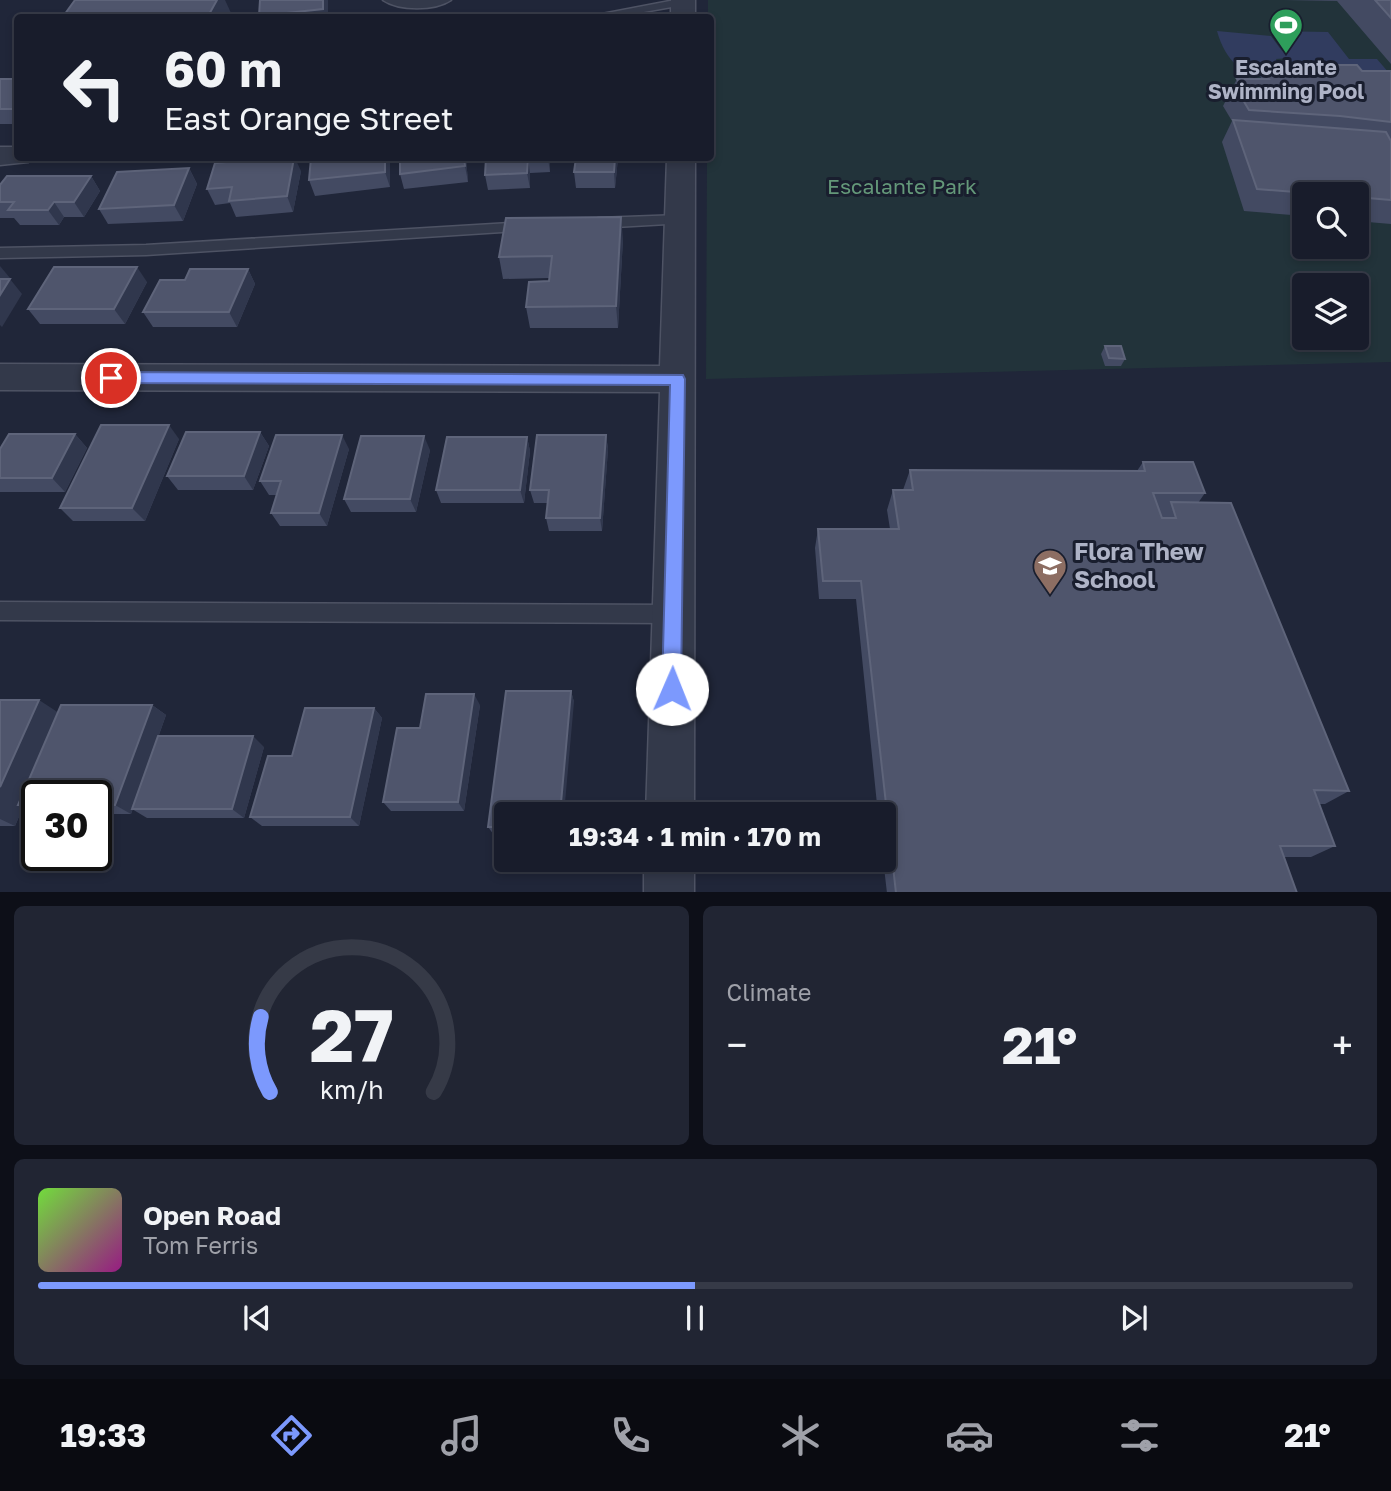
<!DOCTYPE html>
<html lang="en">
<head>
<meta charset="utf-8">
<style>
  :root { --surface:#181c2b; --page:#212533; --text:#f1f3f6; --muted:#9fa1a9; --line:#363a47; --accent:#7c99fd }
  body { margin:0; font-family:"Golos Text",sans-serif; background:var(--page); color:var(--text); height:100vh; display:flex; flex-direction:column; font-size:26px; white-space:nowrap }
  * { box-sizing:border-box; margin:0 }
  p { font-size:23px; color:var(--muted) }
  .icon { flex:none; width:38px; height:38px; fill:none; stroke:currentColor; stroke-width:2; stroke-linecap:round; stroke-linejoin:round }
  .map { position:relative; height:892px; overflow:hidden }
  .panel { display:flex; flex-direction:column; gap:14px; padding:14px; background:#0d0f18; flex:1 }
  .panel>* { flex:none }
  .top-card { position:absolute; left:14px; top:14px; width:700px; height:147px; border-radius:7px; box-shadow:0 4px 10px #0003,0 0 0 2px var(--line); background:#181c2b; color:var(--text); overflow:hidden }
  .buttons { position:absolute; left:1292px; top:182px; display:grid; gap:14px }
  .buttons a { display:grid; place-items:center; width:77px; height:77px; border-radius:7px; background:var(--surface); box-shadow:0 4px 10px #0003,0 0 0 2px var(--line); font-size:35px }
  .speed { position:absolute; left:21px; top:780px; display:flex; gap:14px; font-size:35px; font-weight:700; text-align:center }
  .speed>* { display:grid; place-content:center; width:91px; height:91px; border-radius:50%; background:var(--surface); box-shadow:0 4px 10px #0003,0 0 0 2px var(--line); line-height:1 }
  .speed .limit { border:4px solid #111; border-radius:10px; background:#fff; color:#111 }
  .pin { position:absolute; display:grid; place-items:center; width:60px; height:60px; color:#fff; margin:-30px; border:4px solid #fff; border-radius:50%; box-shadow:0 2px 7px #0007 }
  .me { position:absolute; width:77px; margin:-38px; rotate:1deg; stroke-linejoin:round; filter:drop-shadow(0 0 5px #0008) }
  .turn { display:flex; align-items:center; gap:24px; height:147px; padding:0 35px; font-size:32px }
  .turn .icon { width:91px; height:91px; stroke-width:2.5 }
  .turn b { display:block; font-size:49px; line-height:60px }
  .big { font-size:52px; font-weight:700; line-height:1.1 }
  .panel .tile { flex:1; display:flex; flex-direction:column; justify-content:center; gap:10px; min-width:0; padding:0 24px; border-radius:10px; background:var(--page) }
  .panel .dial { align-items:center; gap:0 }
  .dial svg { height:182px; overflow:visible; fill:none; stroke:var(--line); stroke-width:7; stroke-linecap:round; text-anchor:middle }
  .dial text { fill:var(--text); stroke:none }
  .song { display:flex; align-items:center; gap:21px }
  .cover { width:84px; height:84px; border-radius:10px; background:linear-gradient(135deg,hsl(100 70% 55%),hsl(310 70% 35%)) }
  .played { height:7px; border-radius:4px; background:linear-gradient(90deg,var(--accent) 50%,var(--line) 50%) }
  .keys { display:flex; justify-content:space-around; direction:ltr }
  .heat { display:flex; justify-content:space-between; align-items:center; font-size:38px; direction:ltr }
  .panel .tiles { flex:1; display:grid; gap:14px; grid-template-columns:1fr 1fr }
  .tile:last-child { grid-column:span 2 }
  .trip { position:absolute; left:494px; top:802px; width:402px; height:70px; border-radius:7px; background:var(--surface); box-shadow:0 4px 10px #0003,0 0 0 2px var(--line); font-weight:700; line-height:70px; text-align:center }
  .dock { display:flex; height:112px; justify-content:space-around; align-items:center; background:#0a0b11; color:var(--muted) }
  .dock .icon { width:49px; height:49px }
  .dock .active { color:var(--accent) }
  .dock b { font-size:32px; color:var(--text) }
  .map>svg:first-child { display:block }
  .green { fill:#22333a; fill-rule:evenodd }
  .water { fill:#313c5f }
  .lines { fill:none; stroke-linecap:round; stroke-linejoin:round }
  .lane-casing { stroke:#4e5364; stroke-width:3 }
  .street-casing { stroke:#4e5364; stroke-width:3 }
  .lane { fill:#33394a; fill-rule:evenodd }
  .street { fill:#33394a; fill-rule:evenodd }
  .wall { fill:#434a62 }
  .shaded-wall { fill:#30374d }
  .building { fill:#4f556c; stroke:#5e647a; stroke-width:2 }
  .route { fill:#7c99fd; stroke:#5163a4; stroke-width:2 }
  .labels { text-anchor:middle; stroke-width:6; stroke-linejoin:round; paint-order:stroke }
  .far-poi-label { font-size:21px; font-weight:bold; fill:#aeb3c6; stroke:#191e2e }
  .far-park-label { font-size:21px; fill:#649879; stroke:#191e2e }
  .poi-label { font-size:24px; font-weight:bold; fill:#aeb3c6; stroke:#191e2e; text-anchor:start }
</style>
</head>
<body>
<div class="map">
<svg width="1391" height="893" viewBox="0 0 1391 893">
  <rect width="100%" height="100%" fill="#202639"/>
  <path class="green" d="M708,0h672l11,12v350l-685,17 1,-221h3v-140l-2,-1zM1304,194h52v53h-52zM1304,285h52v53h-52z"/>
  <path class="water" d="M1217,31l54,5 11,15 -12,-20 58,1 21,27h28l12,14 -86,5 -14,-20 -13,1 7,20c-36,0 -56,-13 -66,-48z"/>
  <g class="lines">
    <g class="lane-casing">
      <g id="lane">
        <path d="M383,0h68c-16,11 -52,11 -68,0z"/>
        <path d="M675,0l14,2 -6,3 -73,13h-29z"/>
        <path d="M680,215l5,2v6l-87,5 -7,-5 7,-5z"/>
        <path d="M528,222l5,2 2,3 -2,3 -387,25 -146,3v-10l146,-3z"/>
        <path d="M0,602l673,3 7,3 3,6 -3,6 -7,3 -673,-3z"/>
      </g>
    </g>
    <g class="street-casing">
      <g id="street">
        <rect x="671" y="0" width="24" height="18"/>
        <path d="M0,147h18v11h13l-3,4 -28,3z"/>
        <path d="M667,158h28l-1,656h-48l14,-422 -660,-2v-26l660,2z"/>
        <rect x="644" y="859" width="50" height="34"/>
      </g>
    </g>
    <use href="#lane" class="lane"/>
    <use href="#street" class="street"/>
  </g>
  <g class="wall">
    <path d="M1284,0h107v64l-54,-63z"/>
    <path d="M1334,65l28,6h29v153l-35,-3v-27h-52v22l-60,-5 -22,-69 10,-21 -9,-15 14,-27h23l4,-8h67z"/>
    <rect x="0" y="79" width="18" height="45"/>
    <path d="M400,158h66l2,24 -64,7 -4,-15z"/>
    <path d="M486,158h64v14l-20,1v15l-42,2 -3,-15z"/>
    <path d="M576,158h42l-3,30h-39l-2,-16z"/>
    <path d="M390,162v25l-75,9 -6,-16z"/>
    <path d="M189,168l8,16 -14,37 -75,3 -9,-15z"/>
    <path d="M301,171l-8,41 -57,5 -6,-14 -15,2 -8,-16z"/>
    <path d="M91,176l9,15 -16,26h-20l-5,8h-39l-6,-7h-14v-33z"/>
    <path d="M623,239l-5,89h-88l-4,-21 23,-26v-3l-46,1 -4,-22z"/>
    <path d="M248,269l7,15 -18,43h-84l-10,-15 42,-32z"/>
    <path d="M147,282l-22,42h-85l-12,-15z"/>
    <path d="M1105,346l20,13 -4,7h-16l-4,-12z"/>
    <path d="M260,432l9,14 -16,44h-75l-11,-14z"/>
    <path d="M75,434l12,14 -22,44h-65v-43z"/>
    <path d="M606,435l2,14 -6,82h-53l-3,-13 2,-15h-14l-4,-13z"/>
    <path d="M527,437l3,14 -6,52h-83l-5,-13z"/>
    <path d="M179,439l-34,82h-72l-13,-13z"/>
    <path d="M349,449l-22,77h-47l-9,-13 6,-18h-8l-9,-14z"/>
    <path d="M430,450l-14,62h-65l-7,-13z"/>
    <path d="M1143,462l62,31 -7,10 151,288 -24,13h-6l16,42 -24,11h-27l13,36h-410l-4,-34 1,-45h-6l-22,-215h-37l-4,-51 3,-19h72l-3,-19 6,-20h10l7,-20 227,1z"/>
    <path d="M571,691l3,11 -68,112v21h-12l-6,-8z"/>
    <path d="M0,700l58,13 94,-8 14,10 -35,99h-35v-18h-59v18l-14,-7 -8,19h-15z"/>
    <path d="M480,705l-16,106h-73l-8,-9z"/>
    <path d="M374,708l8,10 -23,108h-97l-12,-9 42,-61z"/>
    <path d="M264,747l-20,71h-97l-15,-9z"/>
  </g>
  <g class="shaded-wall">
    <path d="M217,0h8l6,13 -3,5h-21z"/>
    <path d="M323,0h5v18h-69v-2z"/>
    <path d="M18,103v13l-5,-7z"/>
    <path d="M294,158h1l6,13 -8,41 -6,-16z"/>
    <path d="M385,158h3l2,4v25l-5,-15z"/>
    <path d="M464,158h2l2,24 -3,-16z"/>
    <path d="M528,158l2,15v15l-3,-15z"/>
    <path d="M548,158h2v14z"/>
    <path d="M615,158h3l-3,30 -1,-16z"/>
    <path d="M189,168l8,16 -14,37 -9,-16z"/>
    <path d="M91,176l9,15 -16,26 -10,-15z"/>
    <path d="M54,202l10,15 -5,8 -11,-15z"/>
    <path d="M621,217l2,22 -5,89 -2,-22z"/>
    <path d="M0,266l10,12 -10,15z"/>
    <path d="M137,267l10,15 -22,42 -11,-15z"/>
    <path d="M248,269l7,15 -18,43 -8,-15z"/>
    <path d="M10,279l12,15 -20,33 -2,-2v-30z"/>
    <path d="M169,425l10,14 -34,82 -13,-13z"/>
    <path d="M260,432l9,14 -16,44 -9,-14z"/>
    <path d="M75,434l12,14 -22,44 -13,-14z"/>
    <path d="M342,435l7,14 -22,77 -8,-13z"/>
    <path d="M606,435l2,14 -6,82 -2,-13z"/>
    <path d="M424,436l6,14 -14,62 -6,-13z"/>
    <path d="M527,437l3,14 -6,52 -4,-13z"/>
    <path d="M571,691l3,11 -10,112h-4z"/>
    <path d="M474,694l6,11 -16,106 -6,-9z"/>
    <path d="M39,700l23,15 -44,90 5,2 -8,19 -15,-7v-32z"/>
    <path d="M152,705l14,10 -35,99 -16,-9z"/>
    <path d="M374,708l8,10 -23,108 -9,-9z"/>
    <path d="M253,736l11,11 -20,71 -12,-9z"/>
  </g>
  <g class="building">
    <path d="M75,0h142l-10,18h-145z"/>
    <path d="M260,0h63v9l-64,7z"/>
    <path d="M1375,0h16v18z"/>
    <path d="M1334,65h23l5,6h29v51l-51,-6 -91,-6 -6,-10h8l-14,-21h32l-5,-8h74z"/>
    <path d="M0,79h18v24l-5,6h-13z"/>
    <path d="M1233,120l153,12 5,9v59l-35,-3v-3h-35l-64,-5z"/>
    <path d="M275,158h19l-7,38 -58,5 3,-14 -25,2 8,-26z"/>
    <path d="M311,158h74v14l-76,8z"/>
    <path d="M400,158h64l1,8 -65,8z"/>
    <path d="M486,158h45h-3l-1,15 -42,2z"/>
    <path d="M576,158h39l-1,14h-40z"/>
    <path d="M189,168l-15,37 -75,4 18,-37z"/>
    <path d="M7,176h84l-17,26h-20l-6,8h-40l6,-8h-14v-17z"/>
    <path d="M621,217l-5,89 -90,1 3,-25 20,-1 3,-25 -53,1 7,-39z"/>
    <path d="M54,267h83l-23,42h-86z"/>
    <path d="M190,269h58l-19,43h-86l17,-32h25z"/>
    <path d="M0,279h10l-10,16z"/>
    <path d="M1105,346h16l4,13 -16,-1z"/>
    <path d="M101,425h68l-37,83h-72z"/>
    <path d="M186,432h74l-16,44h-77z"/>
    <path d="M9,434h66l-23,44h-52v-29z"/>
    <path d="M276,435h66l-23,78h-48l10,-32h-21z"/>
    <path d="M537,435h69l-6,83h-54l3,-28h-19z"/>
    <path d="M361,436h63l-14,63h-66z"/>
    <path d="M447,437h80l-7,53h-84z"/>
    <path d="M1143,462h50l12,31h-52l9,25h14l-5,-16 60,1 118,288 -35,-1 21,56h-55l17,47h-401l-35,-312h-38l-5,-52h81l-6,-39h20l-3,-20 235,1z"/>
    <path d="M506,691h65l-11,123h-54v13h-18z"/>
    <path d="M426,694h48l-16,108h-75l14,-74h23z"/>
    <path d="M0,700h39l-39,87z"/>
    <path d="M61,705h91l-37,100h-19v-9h-59v9h-19z"/>
    <path d="M305,708h69l-24,109h-100l18,-61h24z"/>
    <path d="M158,736h95l-21,73h-100z"/>
  </g>
  <path class="route" d="M111,372l572,3 2,4 -4,310 -2,6 -7,3 -7,-3 -3,-6 8,-304 -559,-2 -7,-5z"/>
  <defs>
    <g id="stadium-pin" transform="scale(1.75)"><path d="M0 17L-7.5 6A9.5 9.5 0 1 1 7.5 6Z" fill="#2e9e5b" stroke="#191e2e"/><path d="M0-5a6.5 5 0 1 0 0 10a6.5 5 0 1 0 0-10ZM-3.5-1.8h7v3.6h-7Z" fill="#fff"/></g>
    <g id="school-pin" transform="scale(1.75)"><path d="M0 17L-7.5 6A9.5 9.5 0 1 1 7.5 6Z" fill="#8d6e63" stroke="#191e2e"/><path d="M0-5L7-2L0 1L-7-2ZM-4 1L0 2.5L4 1V4Q0 6-4 4Z" fill="#fff"/></g>
  </defs>
  <g fill-rule="evenodd">
    <use href="#stadium-pin" x="1286" y="25"/>
    <use href="#school-pin" x="1050" y="566"/>
  </g>
  <g class="labels">
    <g class="far-poi-label">
      <text x="1286" y="75">Escalante<tspan x="1286" dy="24">Swimming Pool</tspan></text>
    </g>
    <g class="far-park-label">
      <text x="902" y="194">Escalante Park</text>
    </g>
    <g class="poi-label">
      <text x="1074" y="560">Flora Thew<tspan x="1074" dy="28">School</tspan></text>
    </g>
  </g>
</svg>
<div class="buttons">
<a><svg class="icon" aria-label="search" viewBox="0 0 24 24"><circle cx="10" cy="10" r="6"/><path d="M15 15l6 6"/></svg></a>
<a><svg class="icon" aria-label="layers" viewBox="0 0 24 24"><path d="M12 4l9 5-9 5-9-5zM3 14l9 5 9-5"/></svg></a>
</div>
<div class="speed"><div class="limit">30</div></div>
<div class="pin" style="left:111px;top:378px;background:#d93025"><svg class="icon" aria-label="arrive" viewBox="0 0 24 24"><path d="M6 21V4h12l-3 4 3 4H6"/></svg></div>
<svg class="me" style="left:672px;top:689px" viewBox="-20 -20 40 40"><circle r="19" fill="#fff"/><path d="M0-13L10 11 0 6-10 11z" fill="#7c99fd"/></svg>
<div class="trip">19:34 · 1 min · 170 m</div>
<div class="top-card">
<div class="turn"><svg class="icon" aria-label="left" viewBox="0 0 24 24"><path d="M17 20v-9H6M10 6l-5 5 5 5"/></svg><div><b>60 m</b>East Orange Street</div></div>
</div>
</div>
<section class="panel">
<div class="tiles">
<div class="tile dial"><svg viewBox="0 0 100 80">
<path d="M14 69A42 42 0 1 1 86 69"/>
<path d="M14 69A42 42 0 0 1 10 36" stroke="#7c99fd"/>
<text x="50" y="56" font-size="32" font-weight="700">27</text>
<text x="50" y="72" font-size="11">km/h</text>
</svg></div>
<div class="tile"><p>Climate</p>
<div class="heat"><a>−</a><b class="big">21°</b><a>+</a></div>
</div>
<div class="tile">
<div class="song"><i class="cover"></i><div><b>Open Road</b><p>Tom Ferris</p></div></div>
<div class="played"></div>
<div class="keys"><svg class="icon" aria-label="previous" viewBox="0 0 24 24"><path d="M18 5L8 12l10 7zM5 5v14"/></svg><svg class="icon" aria-label="pause" viewBox="0 0 24 24"><path d="M8 5v14M16 5v14"/></svg><svg class="icon" aria-label="next" viewBox="0 0 24 24"><path d="M6 5l10 7-10 7zM19 5v14"/></svg></div>
</div>
</div>
</section>
<nav class="dock">
<b>19:33</b>
<svg class="icon active" aria-label="directions" viewBox="0 0 24 24"><path d="M12 3l9 9-9 9-9-9zM9 14v-3h6M13 9l2 2-2 2"/></svg>
<svg class="icon" aria-label="music" viewBox="0 0 24 24"><path d="M9 18V5l10-2v13"/><circle cx="6" cy="18" r="3"/><circle cx="16" cy="16" r="3"/></svg>
<svg class="icon" aria-label="phone" viewBox="0 0 24 24"><path d="M5 4h4l2 5-3 2q2 4 5 5l2-3 5 2v4C11 20 4 13 5 4z"/></svg>
<svg class="icon" aria-label="climate" viewBox="0 0 24 24"><path d="M12 3v18M4 7l16 10M4 17L20 7"/></svg>
<svg class="icon" aria-label="car" viewBox="0 0 24 24"><path d="M5 17H2v-5l4-1 3-4h7l3 4 3 1v5h-3M9 17h6M6 11h13"/><circle cx="7" cy="17" r="2"/><circle cx="17" cy="17" r="2"/></svg>
<svg class="icon" aria-label="filters" viewBox="0 0 24 24"><path d="M4 7h16M4 17h16"/><circle cx="9" cy="7" r="2"/><circle cx="15" cy="17" r="2"/></svg>
<b>21°</b>
</nav>
</body>
</html>
